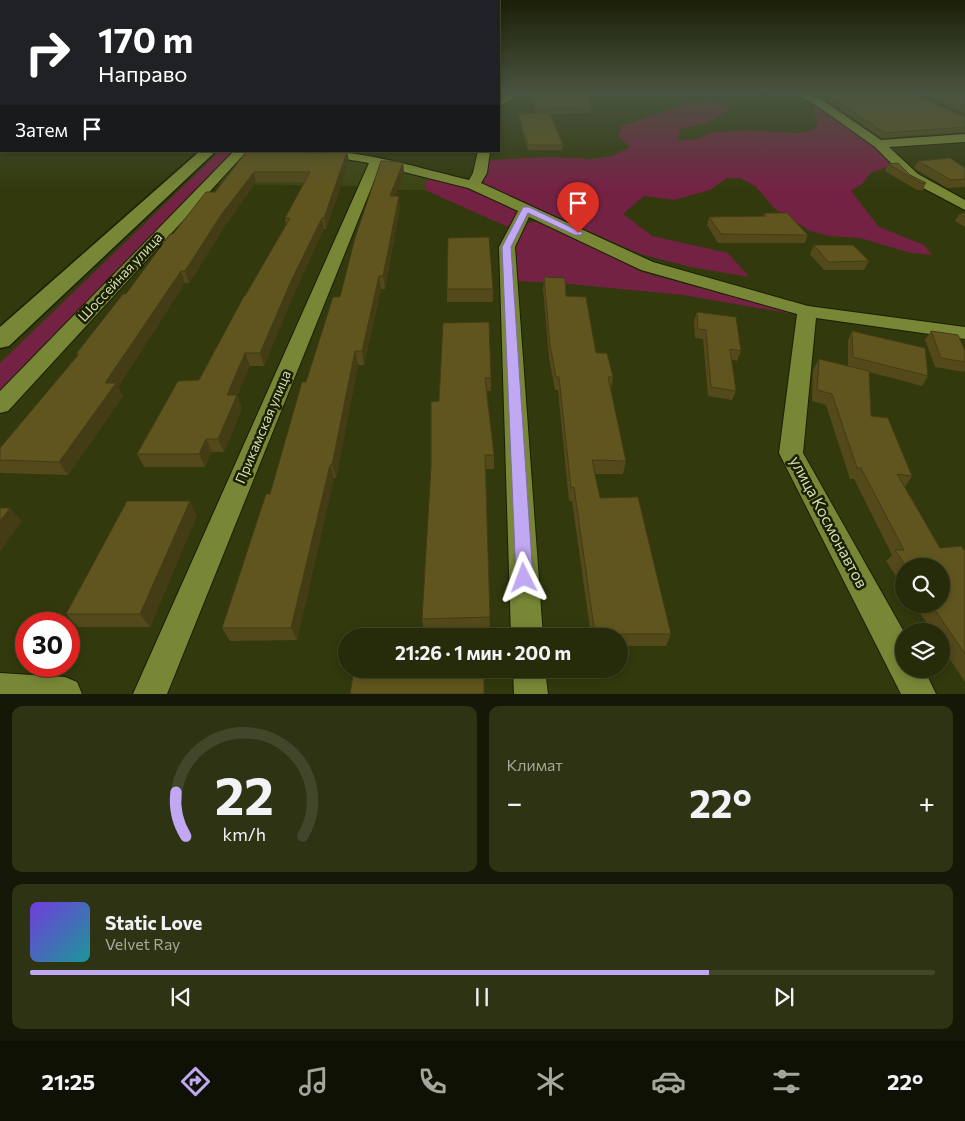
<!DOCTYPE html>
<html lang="ru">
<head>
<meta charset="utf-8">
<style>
  :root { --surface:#262b0a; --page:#2e3313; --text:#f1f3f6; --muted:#a4a79c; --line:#42472b; --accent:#c0a8f3 }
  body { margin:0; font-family:Commissioner,sans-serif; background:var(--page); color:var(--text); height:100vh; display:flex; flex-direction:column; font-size:19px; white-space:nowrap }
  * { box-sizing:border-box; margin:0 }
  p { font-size:16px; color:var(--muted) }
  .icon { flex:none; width:28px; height:28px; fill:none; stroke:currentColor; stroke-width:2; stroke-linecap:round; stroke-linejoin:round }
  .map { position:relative; height:694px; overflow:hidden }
  .side { display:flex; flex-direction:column; gap:12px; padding:12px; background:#151806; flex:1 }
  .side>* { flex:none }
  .guide { position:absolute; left:0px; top:0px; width:500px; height:152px; box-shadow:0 2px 8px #0003,0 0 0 1px var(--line); background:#202124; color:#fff; overflow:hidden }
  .controls { position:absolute; left:895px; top:558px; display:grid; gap:10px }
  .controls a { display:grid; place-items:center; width:55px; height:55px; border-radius:50%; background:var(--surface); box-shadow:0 2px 8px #0003,0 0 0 1px var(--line); font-size:25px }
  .speed { position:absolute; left:15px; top:612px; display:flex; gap:10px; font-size:25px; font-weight:700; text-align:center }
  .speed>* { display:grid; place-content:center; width:65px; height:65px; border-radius:50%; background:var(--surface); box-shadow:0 2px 8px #0003,0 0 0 1px var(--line); line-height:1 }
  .speed .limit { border:8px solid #d22; background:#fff; color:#111 }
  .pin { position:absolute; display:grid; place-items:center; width:42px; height:42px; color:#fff; margin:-51px -21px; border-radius:50% 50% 50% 0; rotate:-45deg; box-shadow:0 0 5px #0007 }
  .pin .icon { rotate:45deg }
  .me { position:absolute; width:55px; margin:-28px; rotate:357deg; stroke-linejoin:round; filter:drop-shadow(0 0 4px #0008) }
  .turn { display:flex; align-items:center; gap:18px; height:105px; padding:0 15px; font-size:22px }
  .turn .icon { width:65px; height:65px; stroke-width:2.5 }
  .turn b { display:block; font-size:35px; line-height:42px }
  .then { display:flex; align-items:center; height:48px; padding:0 15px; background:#0003; gap:10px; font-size:19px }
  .big { font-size:38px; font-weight:700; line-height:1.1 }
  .side .tile { flex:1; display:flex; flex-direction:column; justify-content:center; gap:8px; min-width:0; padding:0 18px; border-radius:10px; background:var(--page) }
  .side .dial { align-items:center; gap:0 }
  .dial svg { height:130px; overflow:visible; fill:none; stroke:var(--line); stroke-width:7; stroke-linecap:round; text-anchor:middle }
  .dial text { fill:var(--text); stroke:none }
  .song { display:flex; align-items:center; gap:15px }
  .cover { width:60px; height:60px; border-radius:8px; background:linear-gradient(135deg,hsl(260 70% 55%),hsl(180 70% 35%)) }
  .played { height:5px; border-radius:2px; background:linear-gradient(90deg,var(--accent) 75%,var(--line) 75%) }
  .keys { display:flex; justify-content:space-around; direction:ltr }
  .heat { display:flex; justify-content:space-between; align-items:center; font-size:28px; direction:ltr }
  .side .tiles { flex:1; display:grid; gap:12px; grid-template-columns:1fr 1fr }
  .tile:last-child { grid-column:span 2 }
  .trip { position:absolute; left:338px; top:628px; width:290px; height:50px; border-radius:25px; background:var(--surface); box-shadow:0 2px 8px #0003,0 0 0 1px var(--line); font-weight:700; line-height:50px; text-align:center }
  .tab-bar { display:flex; height:80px; justify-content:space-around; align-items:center; background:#0f1104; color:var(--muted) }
  .tab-bar .icon { width:35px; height:35px }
  .tab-bar .current { color:var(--accent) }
  .tab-bar b { font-size:22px; color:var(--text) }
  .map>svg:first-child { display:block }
  .built { fill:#3d4515 }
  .green { fill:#742244 }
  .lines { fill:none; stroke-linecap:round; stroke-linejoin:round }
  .minor-casing { stroke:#1a1f06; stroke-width:2 }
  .tertiary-casing { stroke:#1a1f06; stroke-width:3 }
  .minor { fill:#788736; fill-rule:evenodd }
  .tertiary { fill:#788736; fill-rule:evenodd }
  .wall { fill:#53491a }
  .shaded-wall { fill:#433c15 }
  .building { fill:#60551e; stroke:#433c15 }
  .route { fill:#c0a8f3; stroke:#7d6d9e }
  .labels { text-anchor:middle; stroke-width:5; stroke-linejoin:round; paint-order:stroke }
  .street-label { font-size:14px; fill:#d3ddb5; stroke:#1a2000 }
  .near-street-label { font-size:16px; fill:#d3ddb5; stroke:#1a2000 }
</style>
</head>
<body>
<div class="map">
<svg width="965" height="694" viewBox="0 0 965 694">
  <rect width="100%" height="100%" fill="#32390d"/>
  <path class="built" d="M244,151h68l61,11 54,14 -2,14h-56l-8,-4 -147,-2z"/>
  <g class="green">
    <path d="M707,99l19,5 3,7 -22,12 -27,6 -2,12 18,-2 18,-7 36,-2 48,3 12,-2 8,-6 -5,-16 3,-3c29,10 60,40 83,60l-12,1 -17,6 -8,11 -11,7 28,36 45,18 8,10 -21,-2 -51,-15 -31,-2 -19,-5 -35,-22 -20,-23 -15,-8h-13l-17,12 -36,10 -30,-4 -21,18 29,22 76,17 21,24 -58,-10 -51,-13 -157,-70 7,-24 61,-3 41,2 21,-3 17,-9 -12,-11 4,-10 63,-22z"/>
    <path d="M220,151h19l-239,246v-34z"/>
    <path d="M427,176l28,8 61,24 3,5 -11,14 -83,-37z"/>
    <path d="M543,221l99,51 157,43 -116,-20 -123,-12 -44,-2 -3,-35 5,-22z"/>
  </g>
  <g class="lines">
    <g class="minor-casing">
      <g id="minor">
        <path d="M791,92h14l16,7 60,41 84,-6v8l-76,5 29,27 47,26v10l-57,-30 -33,-33 -62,-44z"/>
        <path d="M508,94l4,1v4l-13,7v-7z"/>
        <path d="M234,151h13l-239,260 -8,2v-22z"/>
        <path d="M315,151c53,0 103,17 154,29l4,-7 5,-22h12l-3,22 -6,10 172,79 155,44 157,21v12l-149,-21 -13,135 101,179v37h20l12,25h-35l-122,-241 18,-139 -156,-44 -112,-53 -14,30 28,389h-32l-12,-389 19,-36 -50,-23 -88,-22 -213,528h-34l236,-531 -48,-8z"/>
        <path d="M513,669h32l3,25h-34z"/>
        <path d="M0,673l65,4 12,5 5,12h-82z"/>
      </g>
    </g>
    <g class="tertiary-casing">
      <path id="tertiary" d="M200,151h16l-207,195 -9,2v-21z"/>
    </g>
    <use href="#minor" class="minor"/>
    <use href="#tertiary" class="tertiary"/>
  </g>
  <g class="wall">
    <path d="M529,92h60l2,15v6l-40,1 12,31 -1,5h-34l-10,-32v-4l18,-1z"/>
    <path d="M812,92h97l56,25v15l-83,6 -60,-41z"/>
    <path d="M919,92h46v22z"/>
    <path d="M247,151h67v2l33,-1 2,10 -23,67h-2l-29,62 -31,75h-14l-13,29 5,13 -18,44h-12l-7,15h-61l-7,-13 62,-74 46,-84 41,-71 -1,-7 19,-36h-48l-31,44 -36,57h-4l-67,104 5,9 -55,79 -67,-2 -1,-1v-24l77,-92 -1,-2 50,-60 47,-60 42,-42z"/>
    <path d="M918,161l47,7v19l-18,1 -33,-20z"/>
    <path d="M403,163l1,11 -9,22 5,11 -15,82h-4l-17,76h-6l-22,113h-2l-37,162 -67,1 -8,-13 48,-134 36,-112 34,-85z"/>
    <path d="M888,164l38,19 -3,7h-6l-32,-19z"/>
    <path d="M764,213l44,22 -3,8h-87l-11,-18 2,-8 54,-1z"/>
    <path d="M965,213v14l-10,-6 4,-7z"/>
    <path d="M814,245l55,16 -5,9h-40l-14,-16z"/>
    <path d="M544,277l22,19 30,57 17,24 -2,13 15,71 -3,13h-28l5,24 71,136 -5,12h-47v-10h-28l-19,-135h-3l-11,-111h-3l-6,-32 -6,-69z"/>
    <rect x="447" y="289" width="46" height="13"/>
    <path d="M697,312l44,39 -4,10 -6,-2 5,32 -4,9 -24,-4 -5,-57 -8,-1 -1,-17z"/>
    <path d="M443,323l48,55v13h-4l7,64v14h-8l4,161 -66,2 -2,-13 17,-218z"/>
    <path d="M852,331l76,45 -6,10 -53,-14 2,44 41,60 -7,11 35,61 25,3v131l-24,-36v-15h-9l-18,-27h27v-38h-37v22l-18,-27 6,-6 -38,-76h-4l-24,-74 -14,-4 1,-31 6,-11 29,7v-26z"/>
    <path d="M931,331l34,31v9l-1,1 -29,-5 -10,-27z"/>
    <path d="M197,515l-47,112h-72l-12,-13z"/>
  </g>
  <g class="shaded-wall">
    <path d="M347,152l2,10 -23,67 -2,-11z"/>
    <path d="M403,163l1,11 -13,33 -1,-11z"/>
    <path d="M254,172l2,10 -31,44 -36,57 -4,-12 36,-56z"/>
    <path d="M399,196l1,11 -15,82 -2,-13z"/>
    <path d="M322,218l2,11 -29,62 -31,75 -4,-13 32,-74z"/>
    <path d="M181,271l4,12 -67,104 5,9 -55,79 -9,-13 46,-79z"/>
    <path d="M379,276l2,13 -17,76 -2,-14z"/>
    <path d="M355,351l3,14 -22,113 -4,-13z"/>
    <path d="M245,353l5,13 -17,39 4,-10 5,13 -18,44 -6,-13 9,-44z"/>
    <path d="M206,439l6,13 -7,15 -6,-13z"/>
    <path d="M330,465l4,13 -37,162 -6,-12z"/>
    <path d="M190,501l7,14 -47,112 -10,-13z"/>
    <path d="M10,508l12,13 -22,31v-31z"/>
  </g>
  <g class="building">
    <path d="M531,92h58l2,15 -54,1z"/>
    <path d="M823,92h86l56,25v10l-80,6z"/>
    <path d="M932,92h33v16z"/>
    <path d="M550,113l13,32h-35l-10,-31z"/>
    <path d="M247,151h64l-1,2 37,-1 -23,66h-2l-30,61 -32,74h-15l-18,42h10l-19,44h-12l-7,15h-62l41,-73 21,-1 45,-84h1l45,-78h-5l25,-46h-56l-33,43 -36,56h-4l-76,112h11l-57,79 -59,-2v-12l79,-94h-3l47,-60h3l44,-60h3l33,-42h9z"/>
    <path d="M950,158l15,10v11l-14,1 -33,-19z"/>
    <path d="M381,161h13l9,2 -13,33h9l-16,80h-4l-17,75h-7l-23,114h-2l-39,163h-69l44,-134h4l32,-112h4l27,-85h7l15,-59z"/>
    <path d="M898,163l12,12 16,8h-5l-33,-19z"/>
    <path d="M764,213h23l21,22 -87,-1 -12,-17 57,-1z"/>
    <path d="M965,213v4l-6,-3z"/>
    <path d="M489,237l4,52h-46l1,-51z"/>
    <path d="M814,245h39l16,16 -41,1z"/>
    <path d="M544,277l21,1 1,18 20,1 10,56h11l6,24h-5l18,84 -34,-1 8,38 38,-1 33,137h-76l-21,-147 -3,1 -12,-111h-3l-6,-32z"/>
    <path d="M697,312l39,5 5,34 -11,-2 6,42 -25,-4 -5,-57 -8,-1z"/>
    <path d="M489,322l2,56h-6l9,77h-9l5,162 -68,2 9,-153v-64l8,-1 4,-78z"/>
    <path d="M852,331l73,17 3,28 -75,-19z"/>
    <path d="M931,331l27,4 7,16v11l-24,-4z"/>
    <path d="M819,359l50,12 2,45 17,2 24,58 -15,-2 43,74 21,-2 4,5v103l-34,-50h10v-38h-35l-11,-16h9l-43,-82h-4l-25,-74 -15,-4z"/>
    <path d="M127,501h63l-50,113h-74z"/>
    <path d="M0,508h10l-10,13z"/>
    <path d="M354,669h130v25h-134z"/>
  </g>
  <linearGradient id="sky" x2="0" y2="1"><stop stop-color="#1c1f07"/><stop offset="0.49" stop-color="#495440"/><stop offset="1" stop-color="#495440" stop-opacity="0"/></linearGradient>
  <rect width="965" height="189" fill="url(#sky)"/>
  <path class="route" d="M523,207h6l54,26 -2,2h-6l-47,-22 -17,34 22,331 -3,5 -6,3 -5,-3 -3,-5 -14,-331z"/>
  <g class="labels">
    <g class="street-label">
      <text transform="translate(120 277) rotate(-47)" y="5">Шоссейная улица</text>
      <text transform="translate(263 427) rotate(-67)" y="5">Прикамская улица</text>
    </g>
    <g class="near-street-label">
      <text transform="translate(829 522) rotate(62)" y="6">улица Космонавтов</text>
    </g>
  </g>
</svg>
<div class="controls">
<a><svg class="icon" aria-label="search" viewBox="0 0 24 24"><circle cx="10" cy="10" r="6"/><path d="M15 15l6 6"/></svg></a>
<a><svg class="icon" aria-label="layers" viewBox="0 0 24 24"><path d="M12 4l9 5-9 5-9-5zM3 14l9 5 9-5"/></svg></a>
</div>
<div class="speed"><div class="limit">30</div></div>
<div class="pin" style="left:578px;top:233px;background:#d93025"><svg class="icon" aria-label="arrive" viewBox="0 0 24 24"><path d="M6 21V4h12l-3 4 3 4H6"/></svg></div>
<svg class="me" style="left:524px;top:578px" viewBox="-20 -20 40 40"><path d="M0-17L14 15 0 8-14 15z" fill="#c0a8f3" stroke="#fff" stroke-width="4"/></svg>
<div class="trip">21:26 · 1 мин · 200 m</div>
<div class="guide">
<div class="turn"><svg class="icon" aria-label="right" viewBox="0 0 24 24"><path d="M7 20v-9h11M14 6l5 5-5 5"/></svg><div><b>170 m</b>Направо</div></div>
<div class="then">Затем<svg class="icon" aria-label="arrive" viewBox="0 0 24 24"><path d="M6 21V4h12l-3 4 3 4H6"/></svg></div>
</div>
</div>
<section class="side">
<div class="tiles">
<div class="tile dial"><svg viewBox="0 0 100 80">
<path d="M14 69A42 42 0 1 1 86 69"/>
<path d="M14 69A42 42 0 0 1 8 42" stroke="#c0a8f3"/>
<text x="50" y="56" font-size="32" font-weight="700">22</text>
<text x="50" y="72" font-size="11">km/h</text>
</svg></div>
<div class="tile"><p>Климат</p>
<div class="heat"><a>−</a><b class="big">22°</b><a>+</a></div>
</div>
<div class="tile">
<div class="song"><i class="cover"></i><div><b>Static Love</b><p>Velvet Ray</p></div></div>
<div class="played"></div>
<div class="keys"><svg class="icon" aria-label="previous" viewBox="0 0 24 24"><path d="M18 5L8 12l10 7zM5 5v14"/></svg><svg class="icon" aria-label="pause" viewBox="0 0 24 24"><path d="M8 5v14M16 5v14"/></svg><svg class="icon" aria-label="next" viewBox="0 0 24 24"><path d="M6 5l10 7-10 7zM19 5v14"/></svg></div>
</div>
</div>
</section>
<nav class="tab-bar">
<b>21:25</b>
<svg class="icon current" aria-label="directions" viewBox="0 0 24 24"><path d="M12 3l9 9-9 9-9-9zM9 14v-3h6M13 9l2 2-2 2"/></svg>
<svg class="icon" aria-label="music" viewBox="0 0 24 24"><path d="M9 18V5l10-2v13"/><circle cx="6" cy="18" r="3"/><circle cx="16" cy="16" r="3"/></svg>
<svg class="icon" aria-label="phone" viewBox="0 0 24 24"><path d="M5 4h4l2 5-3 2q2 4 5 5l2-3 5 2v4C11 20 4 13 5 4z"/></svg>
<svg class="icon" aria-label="climate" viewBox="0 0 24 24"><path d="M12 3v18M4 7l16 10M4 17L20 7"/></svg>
<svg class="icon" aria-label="car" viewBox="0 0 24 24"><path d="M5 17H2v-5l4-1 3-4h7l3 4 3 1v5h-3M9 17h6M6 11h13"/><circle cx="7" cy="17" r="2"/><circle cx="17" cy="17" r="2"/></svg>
<svg class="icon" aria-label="filters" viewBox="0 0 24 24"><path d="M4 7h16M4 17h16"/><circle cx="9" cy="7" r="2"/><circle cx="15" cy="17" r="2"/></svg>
<b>22°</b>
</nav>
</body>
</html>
